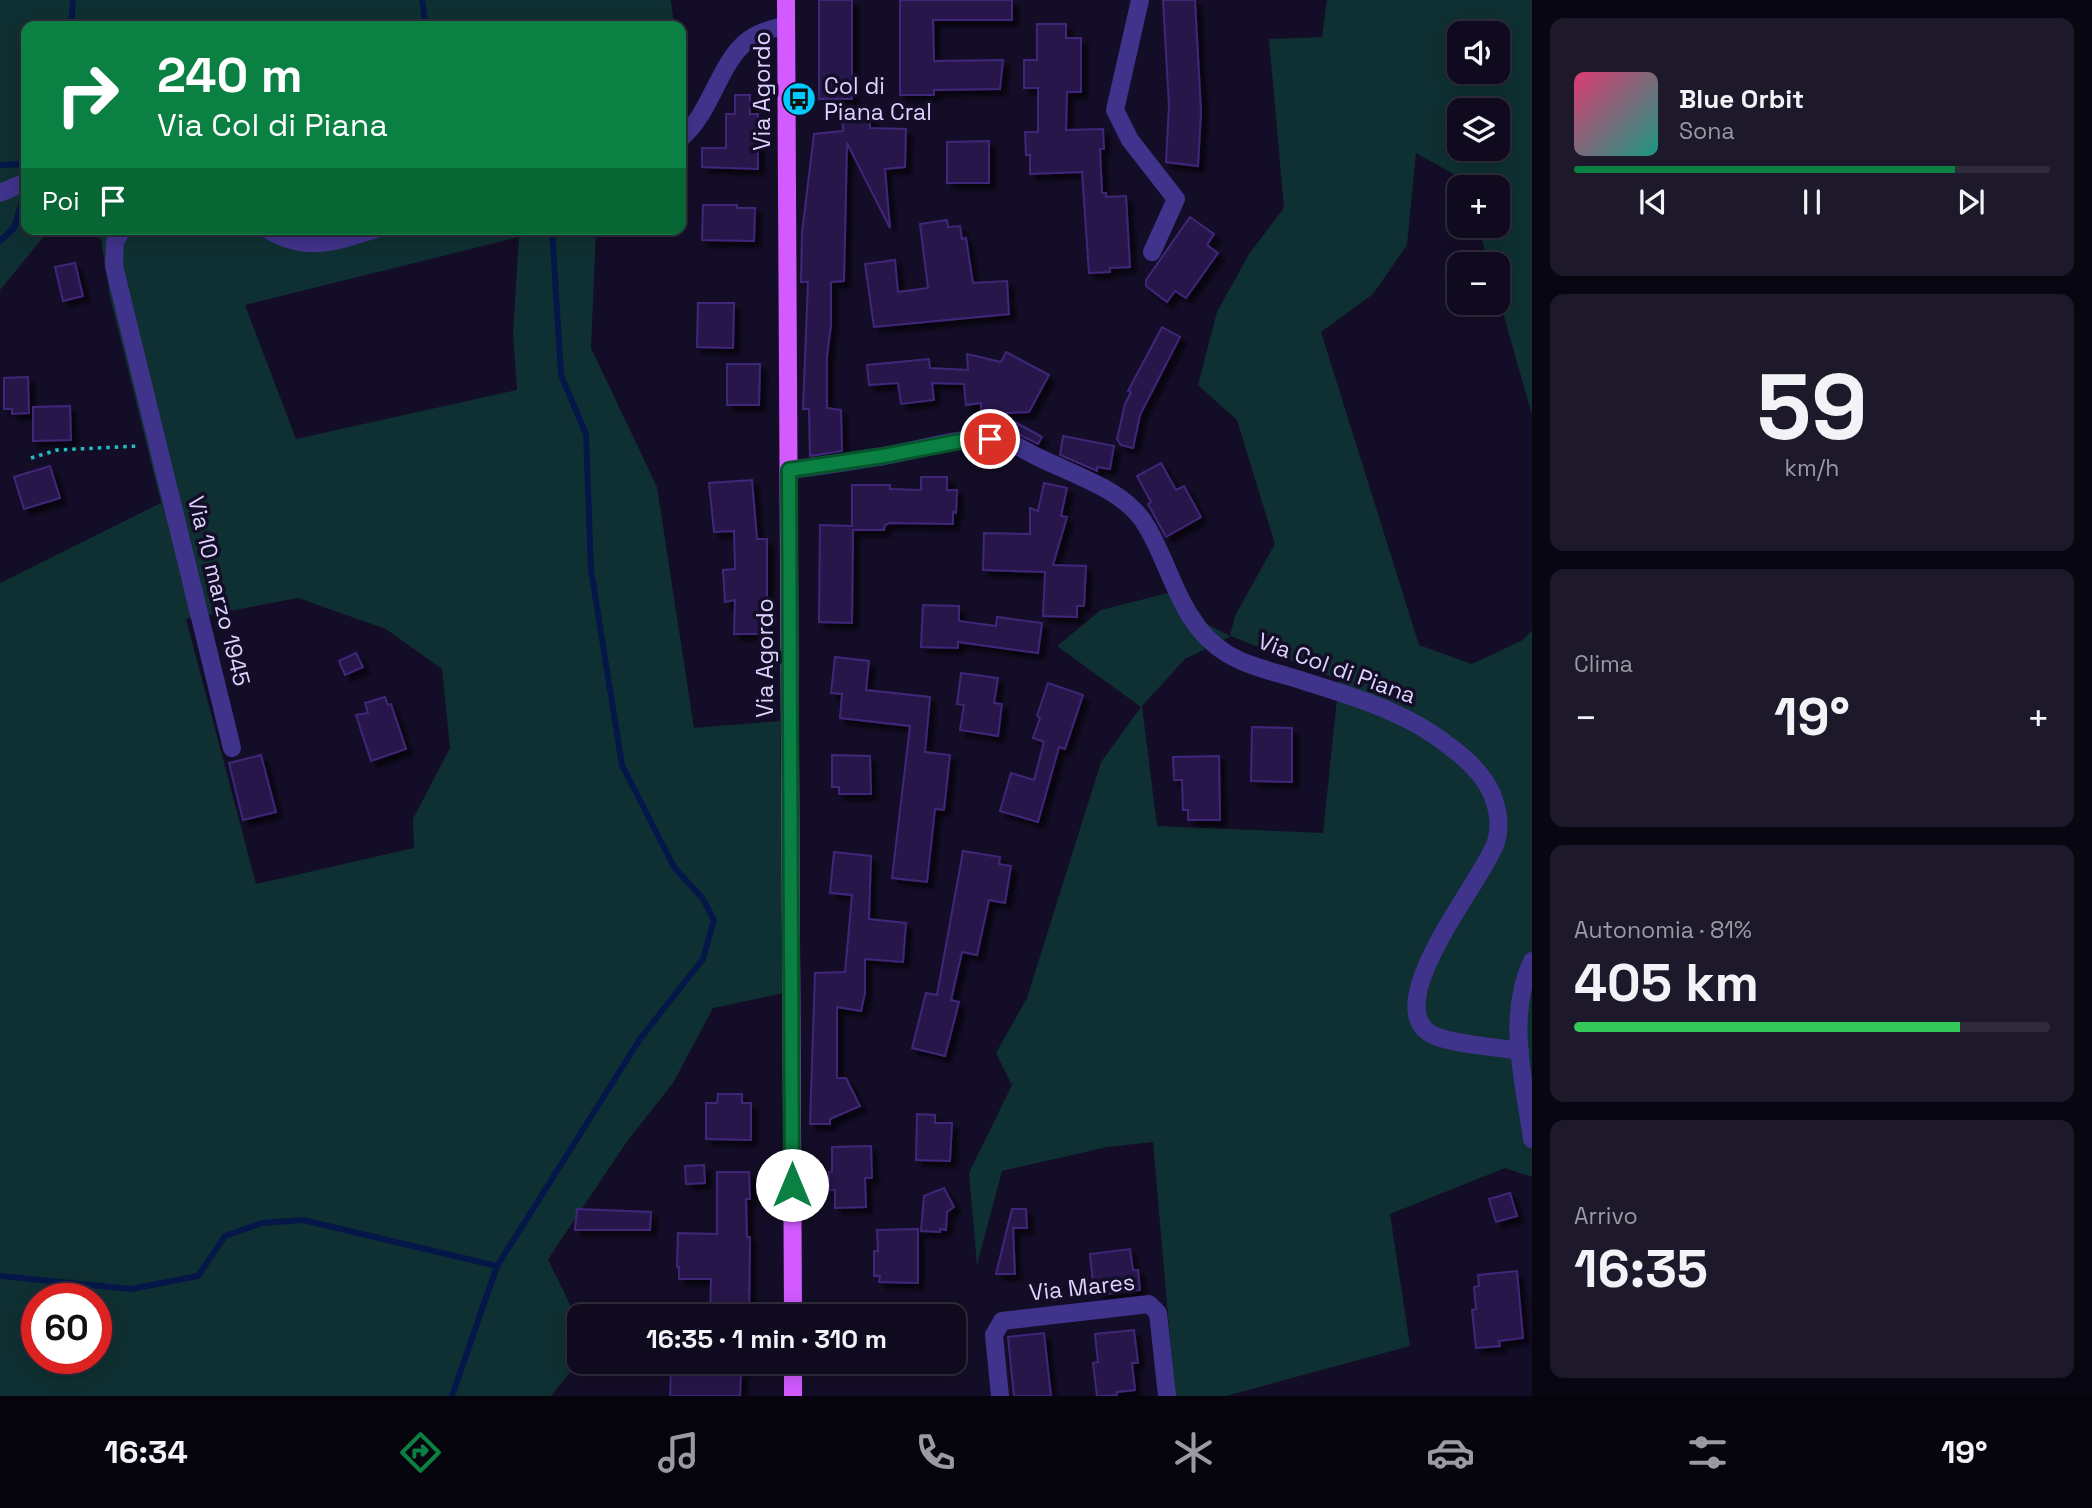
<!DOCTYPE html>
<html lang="it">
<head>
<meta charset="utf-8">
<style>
  :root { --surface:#0f0a1d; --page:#1d182a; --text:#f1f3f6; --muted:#9b9aa4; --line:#2f2b3b; --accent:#0b8043 }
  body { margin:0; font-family:"Space Grotesk",sans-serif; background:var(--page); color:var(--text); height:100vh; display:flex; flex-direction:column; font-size:26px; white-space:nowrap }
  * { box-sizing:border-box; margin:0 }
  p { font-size:23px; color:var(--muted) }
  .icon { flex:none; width:38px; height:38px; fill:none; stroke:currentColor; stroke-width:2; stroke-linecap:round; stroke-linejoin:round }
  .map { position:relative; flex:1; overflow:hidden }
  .details { display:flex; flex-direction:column; gap:18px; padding:18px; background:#080610; width:560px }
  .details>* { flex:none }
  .hud { position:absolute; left:21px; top:21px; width:665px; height:214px; border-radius:14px; box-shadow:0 4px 18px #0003,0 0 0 2px var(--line); background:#0b8043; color:#fff; overflow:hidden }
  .tools { position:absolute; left:1447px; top:21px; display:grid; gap:14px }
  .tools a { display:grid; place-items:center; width:63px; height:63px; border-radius:14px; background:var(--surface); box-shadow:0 4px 18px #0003,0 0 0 2px var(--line); font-size:35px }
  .speed { position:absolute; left:21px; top:1283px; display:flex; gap:14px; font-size:35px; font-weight:700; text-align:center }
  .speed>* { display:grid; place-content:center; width:91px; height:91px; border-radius:50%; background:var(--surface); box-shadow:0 4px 18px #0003,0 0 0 2px var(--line); line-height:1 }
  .speed .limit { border:10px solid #d22; background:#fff; color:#111 }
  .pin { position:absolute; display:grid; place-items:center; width:60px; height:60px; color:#fff; margin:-30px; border:4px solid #fff; border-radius:50%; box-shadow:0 2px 7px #0007 }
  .me { position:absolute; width:77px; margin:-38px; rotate:0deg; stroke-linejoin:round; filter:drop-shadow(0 0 5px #0008) }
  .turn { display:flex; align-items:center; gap:24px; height:147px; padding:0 21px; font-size:32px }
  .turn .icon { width:91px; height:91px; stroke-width:2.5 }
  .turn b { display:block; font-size:49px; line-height:60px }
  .then { display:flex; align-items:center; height:66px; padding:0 21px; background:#0003; gap:14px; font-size:26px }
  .big { font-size:52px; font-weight:700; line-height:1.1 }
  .details .widget { flex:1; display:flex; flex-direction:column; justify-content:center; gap:10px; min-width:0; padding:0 24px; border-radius:14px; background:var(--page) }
  .details .dial { align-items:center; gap:0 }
  .dial b { font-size:91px; line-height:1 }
  .song { display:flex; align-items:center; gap:21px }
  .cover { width:84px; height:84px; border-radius:10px; background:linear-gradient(135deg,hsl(340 70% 55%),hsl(170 70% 35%)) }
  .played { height:7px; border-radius:4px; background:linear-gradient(90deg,var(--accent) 80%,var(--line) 80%) }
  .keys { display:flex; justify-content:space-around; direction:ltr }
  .heat { display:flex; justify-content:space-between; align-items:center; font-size:38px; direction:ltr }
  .charge { height:10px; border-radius:5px; background:linear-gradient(90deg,#34c759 81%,var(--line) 0) }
  .trip { position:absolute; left:567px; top:1304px; width:399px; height:70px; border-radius:14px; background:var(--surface); box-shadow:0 4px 18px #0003,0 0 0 2px var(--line); font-weight:700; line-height:70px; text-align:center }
  .tabs { display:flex; height:112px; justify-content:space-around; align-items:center; background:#06040c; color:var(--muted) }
  .tabs .icon { width:49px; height:49px }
  .tabs .selected { color:var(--accent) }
  .tabs b { font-size:32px; color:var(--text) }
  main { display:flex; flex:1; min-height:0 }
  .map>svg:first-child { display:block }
  .green { fill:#0f3032; fill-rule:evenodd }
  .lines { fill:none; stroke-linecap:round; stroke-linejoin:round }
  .stream { stroke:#051748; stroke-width:6 }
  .building { fill:#27174a; stroke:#3f2778; stroke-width:2; filter:url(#shadow) }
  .path { stroke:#23bdc3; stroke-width:3.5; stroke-dasharray:3.5 5; stroke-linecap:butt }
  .street { stroke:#40338b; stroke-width:18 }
  .primary { stroke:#d25aff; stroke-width:18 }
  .route-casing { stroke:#07532c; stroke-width:18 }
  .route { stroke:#0b8043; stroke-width:12 }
  .labels { text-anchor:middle; stroke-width:7; stroke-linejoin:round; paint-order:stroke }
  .poi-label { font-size:23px; fill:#ddd3ff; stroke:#140d27; text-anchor:start }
  .street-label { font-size:23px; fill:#ddd3ff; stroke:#140d27 }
</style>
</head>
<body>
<main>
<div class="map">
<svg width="1532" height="1396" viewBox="0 0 1532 1396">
  <defs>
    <filter id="shadow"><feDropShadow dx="6" dy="6" stdDeviation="2" flood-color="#0009"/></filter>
  </defs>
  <rect width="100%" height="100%" fill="#140d27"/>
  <g class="green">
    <path d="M0,0h671l3,26h-648v203h24l-50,61z"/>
    <path d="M1327,0h205v415l-34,-120v-31h-9l-11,-38h20v-39h-30l-2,-6 -50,-28 -9,92 -34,49 -52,38 98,313 53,19 51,-24 9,-10v547l-27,-9 -115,46 20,132 -184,50h-51l-22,-254 -46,5 -105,24 -25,94 -8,-92 43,-88 -16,-32 31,-55 74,-236 40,-55 -84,-61 44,-36 83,-21 23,35 23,12 5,-20 40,-72 -38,-124 -39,-35 19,-73 32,-58 35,-46 -15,-169 53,-2zM1460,33h38v39h-38zM1460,110h38v39h-38zM1231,636l108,44 -16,153 -166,-7 -15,-120 43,-47z"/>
    <path d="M75,229h521l-5,119 66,139 37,241 86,-7 4,272 -71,15 -40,75 -45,57 -80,119c12,28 38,65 31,97 -2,10 -21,31 -28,40h-551v-813l161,-80 -51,-206 -9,-58zM519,237l-6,97 4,56 -221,49 -51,-134zM298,598l88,31 56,40 8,79 -37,71 1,29 -158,36 -70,-265zM37,1298h59v60h-59z"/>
  </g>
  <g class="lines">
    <g class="stream">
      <path d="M422,0l4,26"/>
      <path d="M71,26l2,-26"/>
      <path d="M0,165l26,-1"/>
      <path d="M0,241l14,-13 12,-39"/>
      <path d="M0,1276l131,13 67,-13 27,-40 37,-13 41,-3 194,46"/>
      <path d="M452,1396l45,-130 143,-227 63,-80 11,-39 -11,-21 -29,-32 -52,-102 -31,-195 -5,-136 -25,-59 -9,-146"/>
    </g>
  </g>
  <g class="building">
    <rect x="819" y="0" width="33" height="99"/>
    <path d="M900,0h112v20h-79l1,41 69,-1 -3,29 -66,1v5h-34z"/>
    <path d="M1163,0h32l6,112 -3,54 -32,-4 3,-56z"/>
    <path d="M1037,24h29v14h15v54h-14l-1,38 37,-1 1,20h-4l2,44h4v4l20,-1 4,71 -20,1v4l-21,1 -7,-101 -52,2v-19h-4l-1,-23h13v-44h-14v-28h13z"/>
    <path d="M735,95h15v19h8v55l-56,-2v-19h24v-34h9z"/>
    <path d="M870,115v13l36,1 -1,38 -20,2 5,59 -43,-85 -3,138 -13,1v43l-4,31v52l14,2 1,41 -32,5 -1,-47h-6l5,-127h-7l1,-49 12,-99 29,-3 -1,-15z"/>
    <path d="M989,141v42h-42v-41z"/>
    <path d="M703,205h34v3h18l-1,33 -52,-1z"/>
    <path d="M1190,217l24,17 -7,11 11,8 -32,45 -11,-7 -8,11 -21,-16v-6z"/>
    <path d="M947,220l1,7 12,-1 2,13 4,-1 7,45 34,-2 2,33 -135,13 -9,-63 30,-4 3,32 30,-4 -8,-64z"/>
    <path d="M75,263l8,33 -20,5 -8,-34z"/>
    <path d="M698,303h36l-1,45 -36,-1z"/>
    <path d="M1162,327l18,10 -40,78 -7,33 -12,-3 -4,-6 8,-35 6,-12 -3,-1z"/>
    <path d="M1006,352l43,23 -20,37 -48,2v-11l-15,2 -2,-21 -32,-1 2,17 -33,4 -3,-21 -29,2 -2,-20 62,-6 1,9 38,2 -1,-16 34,8z"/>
    <path d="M727,364h33l-1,41h-32z"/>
    <path d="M28,377l1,36 -17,1v-5h-8v-31z"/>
    <path d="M70,406l1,34 -38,1v-34z"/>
    <path d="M1013,421l29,16 -4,7 -30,-15z"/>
    <path d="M1063,436l51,10 -4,23 -13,-2v4l-37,-16z"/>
    <path d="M1161,463l15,27 8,-4 17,31 -35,20 -18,-33 3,-2 -14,-26z"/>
    <path d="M50,466l10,32 -36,11 -10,-32z"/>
    <path d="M921,477h26v13h10l-1,23 -3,-1v12l-63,-1 -5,2 -1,5h-31l-1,93 -33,-1 1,-97 32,1v-41h38v4l31,1z"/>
    <path d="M752,480l5,59h10v95h-33l1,-34 -10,2 -2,-32 12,-1 -1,-38 -20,1 -5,-49z"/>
    <path d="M1044,483l23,5 -6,28 6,1 -14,48 33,1 -2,40h-7v11l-34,-1 2,-44 -62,-2 1,-37 46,1v-26l8,3z"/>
    <path d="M923,605l36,1v15l37,5 1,-9 45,6 -4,30 -80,-11v6l-37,-1z"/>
    <path d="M356,653l7,14 -18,8 -6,-14z"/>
    <path d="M835,657l34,4 -3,29 64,7 -5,55 25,3 -6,55 -9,-1 -8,73 -35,-4 18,-152 -70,-8 2,-24 -11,-1z"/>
    <path d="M961,673l37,5 -4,25 8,1 -4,32 -38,-6 4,-25 -7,-1z"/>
    <path d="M1048,683l35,12 -18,54 -6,-2 -21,75 -38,-11 11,-38 23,7 10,-38 -11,-4 7,-20 -3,-2z"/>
    <path d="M385,697l3,8 3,-1 15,45 -35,12 -15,-46 12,-2 -3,-10z"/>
    <path d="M1252,727l40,1v54l-41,-1z"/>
    <path d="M261,755l15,57 -33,8 -14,-57z"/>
    <path d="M832,755l38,1 1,38h-32v-7h-7z"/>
    <path d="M1219,756l1,64h-32v-10h-5l-1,-30h-8l-1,-23z"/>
    <path d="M963,851l37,6 -1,7 12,2 -6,37 -16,-3 -12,55 -15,-3 -11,48 8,2 -14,54 -33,-8 14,-55 11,2z"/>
    <path d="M834,852l37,4 -2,63 37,4 -3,39 -38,-3v34l-4,18 -24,-4v71h9l14,28 -30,13v5h-20l5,-151 30,-1 7,-77 -22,-2z"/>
    <path d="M718,1094h24v9h9v37l-45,-1v-36h11z"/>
    <path d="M917,1114l18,1v8h17l-2,38 -34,-1z"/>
    <path d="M871,1146l1,32h-7l1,29 -31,1v-18h-6v-18h3v-25z"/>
    <path d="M704,1165l1,18 -19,1 -1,-18z"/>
    <path d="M717,1172h32l1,27h-4l1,38h3l-1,79h-39l1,-37h-32v-12h-2l1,-34 39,1z"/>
    <path d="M944,1188l10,19 -7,5 -1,18 -6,-1v3l-19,-1 3,-35z"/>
    <path d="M1510,1193l7,23 -21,6 -7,-23z"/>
    <path d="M577,1209l74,3 -1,18h-75z"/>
    <path d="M1012,1209h14l1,19h-14l2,46h-19z"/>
    <path d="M918,1229v54l-39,-1 1,-6h-6v-25h4l-1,-21z"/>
    <path d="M1130,1249l3,21h5l2,20 -40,5 -2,-12h-5l-3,-29z"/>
    <path d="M1517,1271l6,67 -24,3 1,5 -24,2 -4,-38 4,-1 -2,-22 5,-1 -1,-11z"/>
    <path d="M1134,1330l4,33h-6l3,27 -18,2v3l-20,1 -4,-33 5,-1 -3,-28z"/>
    <path d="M1044,1333l7,63h-37l-6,-59z"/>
    <path d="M671,1371l70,1 -1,24h-70z"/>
  </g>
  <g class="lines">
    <path class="path" d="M31,458l26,-8 82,-4"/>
    <g class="street">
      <path d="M1140,0l-25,110 15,30 46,59 -24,53"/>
      <path d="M681,138c30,-25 38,-74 65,-96 12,-10 26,-13 40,-17"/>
      <path d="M0,193l26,-11"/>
      <path d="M122,229l-7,13 -1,24 118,482"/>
      <path d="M267,229c39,24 68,13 109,0"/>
      <path d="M789,470c32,-4 64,-9 95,-14 30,-5 93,-24 120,-16 13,5 25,13 38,19 35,17 85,32 105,68 26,44 33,97 79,126 21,13 45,18 68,25 57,18 113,33 159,71 16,12 31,27 39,45 6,15 9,32 4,48 -11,36 -118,161 -65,192 17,10 67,13 89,17"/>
      <path d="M1532,961c-26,55 -8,120 0,178"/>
      <path d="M1000,1396l-6,-61 8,-14 147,-17 9,9 9,83"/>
    </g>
    <g class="primary">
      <path d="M786,0l7,1316"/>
      <path d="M793,1362v34"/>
    </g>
  </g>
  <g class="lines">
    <g class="route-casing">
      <path id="route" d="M792,1185l-3,-715 94,-14 78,-15 29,-2"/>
    </g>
    <use href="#route" class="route"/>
  </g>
  <defs>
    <g id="bus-disc" transform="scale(1.75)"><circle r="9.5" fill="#00cbfe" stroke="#140d27"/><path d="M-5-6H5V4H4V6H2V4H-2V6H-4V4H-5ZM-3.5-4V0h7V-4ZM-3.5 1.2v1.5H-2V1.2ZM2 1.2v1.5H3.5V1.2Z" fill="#111"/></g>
  </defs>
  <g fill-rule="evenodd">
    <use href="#bus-disc" x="799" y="99"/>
  </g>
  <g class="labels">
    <g class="poi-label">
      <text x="824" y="94">Col di<tspan x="824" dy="26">Piana Cral</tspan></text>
    </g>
    <g class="street-label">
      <text transform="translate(762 91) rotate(-90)" y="8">Via Agordo</text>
      <text transform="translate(219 591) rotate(76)" y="8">Via 10 marzo 1945</text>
      <text transform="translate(765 658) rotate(-90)" y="8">Via Agordo</text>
      <text transform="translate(1337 668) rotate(20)" y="8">Via Col di Piana</text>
      <text transform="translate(1082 1287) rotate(-6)" y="8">Via Mares</text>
    </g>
  </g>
</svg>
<div class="tools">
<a><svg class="icon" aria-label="sound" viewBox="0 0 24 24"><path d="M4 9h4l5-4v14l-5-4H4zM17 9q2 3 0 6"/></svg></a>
<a><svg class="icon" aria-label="layers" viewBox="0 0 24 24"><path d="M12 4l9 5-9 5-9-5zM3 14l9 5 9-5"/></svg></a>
<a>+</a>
<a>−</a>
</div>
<div class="speed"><div class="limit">60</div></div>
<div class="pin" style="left:990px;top:439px;background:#d93025"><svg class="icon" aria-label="arrive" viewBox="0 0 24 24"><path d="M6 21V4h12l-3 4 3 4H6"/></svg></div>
<svg class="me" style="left:792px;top:1185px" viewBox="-20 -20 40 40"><circle r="19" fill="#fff"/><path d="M0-13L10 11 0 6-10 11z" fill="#0b8043"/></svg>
<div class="trip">16:35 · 1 min · 310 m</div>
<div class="hud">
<div class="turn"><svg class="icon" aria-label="right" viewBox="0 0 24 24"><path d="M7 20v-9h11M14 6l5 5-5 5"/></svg><div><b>240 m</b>Via Col di Piana</div></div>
<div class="then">Poi<svg class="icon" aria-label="arrive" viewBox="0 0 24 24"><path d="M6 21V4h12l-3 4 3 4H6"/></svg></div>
</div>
</div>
<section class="details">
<div class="widget">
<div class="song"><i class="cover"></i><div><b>Blue Orbit</b><p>Sona</p></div></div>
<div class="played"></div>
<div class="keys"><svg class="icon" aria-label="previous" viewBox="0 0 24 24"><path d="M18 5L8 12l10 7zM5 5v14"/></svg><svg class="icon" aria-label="pause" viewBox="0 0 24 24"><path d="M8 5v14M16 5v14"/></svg><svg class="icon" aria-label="next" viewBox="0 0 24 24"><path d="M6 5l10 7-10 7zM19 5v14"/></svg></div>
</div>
<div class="widget dial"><b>59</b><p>km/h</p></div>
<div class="widget"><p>Clima</p>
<div class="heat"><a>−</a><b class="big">19°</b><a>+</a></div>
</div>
<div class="widget"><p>Autonomia · 81%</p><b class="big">405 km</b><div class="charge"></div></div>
<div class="widget"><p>Arrivo</p><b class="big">16:35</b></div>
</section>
</main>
<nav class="tabs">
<b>16:34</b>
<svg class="icon selected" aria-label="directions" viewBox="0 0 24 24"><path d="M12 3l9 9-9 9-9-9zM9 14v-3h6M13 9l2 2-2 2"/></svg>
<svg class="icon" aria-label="music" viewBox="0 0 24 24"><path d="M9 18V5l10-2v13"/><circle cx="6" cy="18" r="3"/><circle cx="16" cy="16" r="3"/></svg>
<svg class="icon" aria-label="phone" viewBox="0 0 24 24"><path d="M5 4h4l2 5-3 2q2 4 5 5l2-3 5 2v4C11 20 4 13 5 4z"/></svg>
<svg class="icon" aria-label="climate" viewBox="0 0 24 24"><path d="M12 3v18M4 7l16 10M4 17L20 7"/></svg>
<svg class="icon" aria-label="car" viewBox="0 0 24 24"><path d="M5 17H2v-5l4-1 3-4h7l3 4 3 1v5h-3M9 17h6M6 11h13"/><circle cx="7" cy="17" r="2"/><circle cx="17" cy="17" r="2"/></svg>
<svg class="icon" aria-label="filters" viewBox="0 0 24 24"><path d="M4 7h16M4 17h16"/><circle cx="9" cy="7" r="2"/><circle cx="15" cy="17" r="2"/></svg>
<b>19°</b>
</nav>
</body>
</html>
